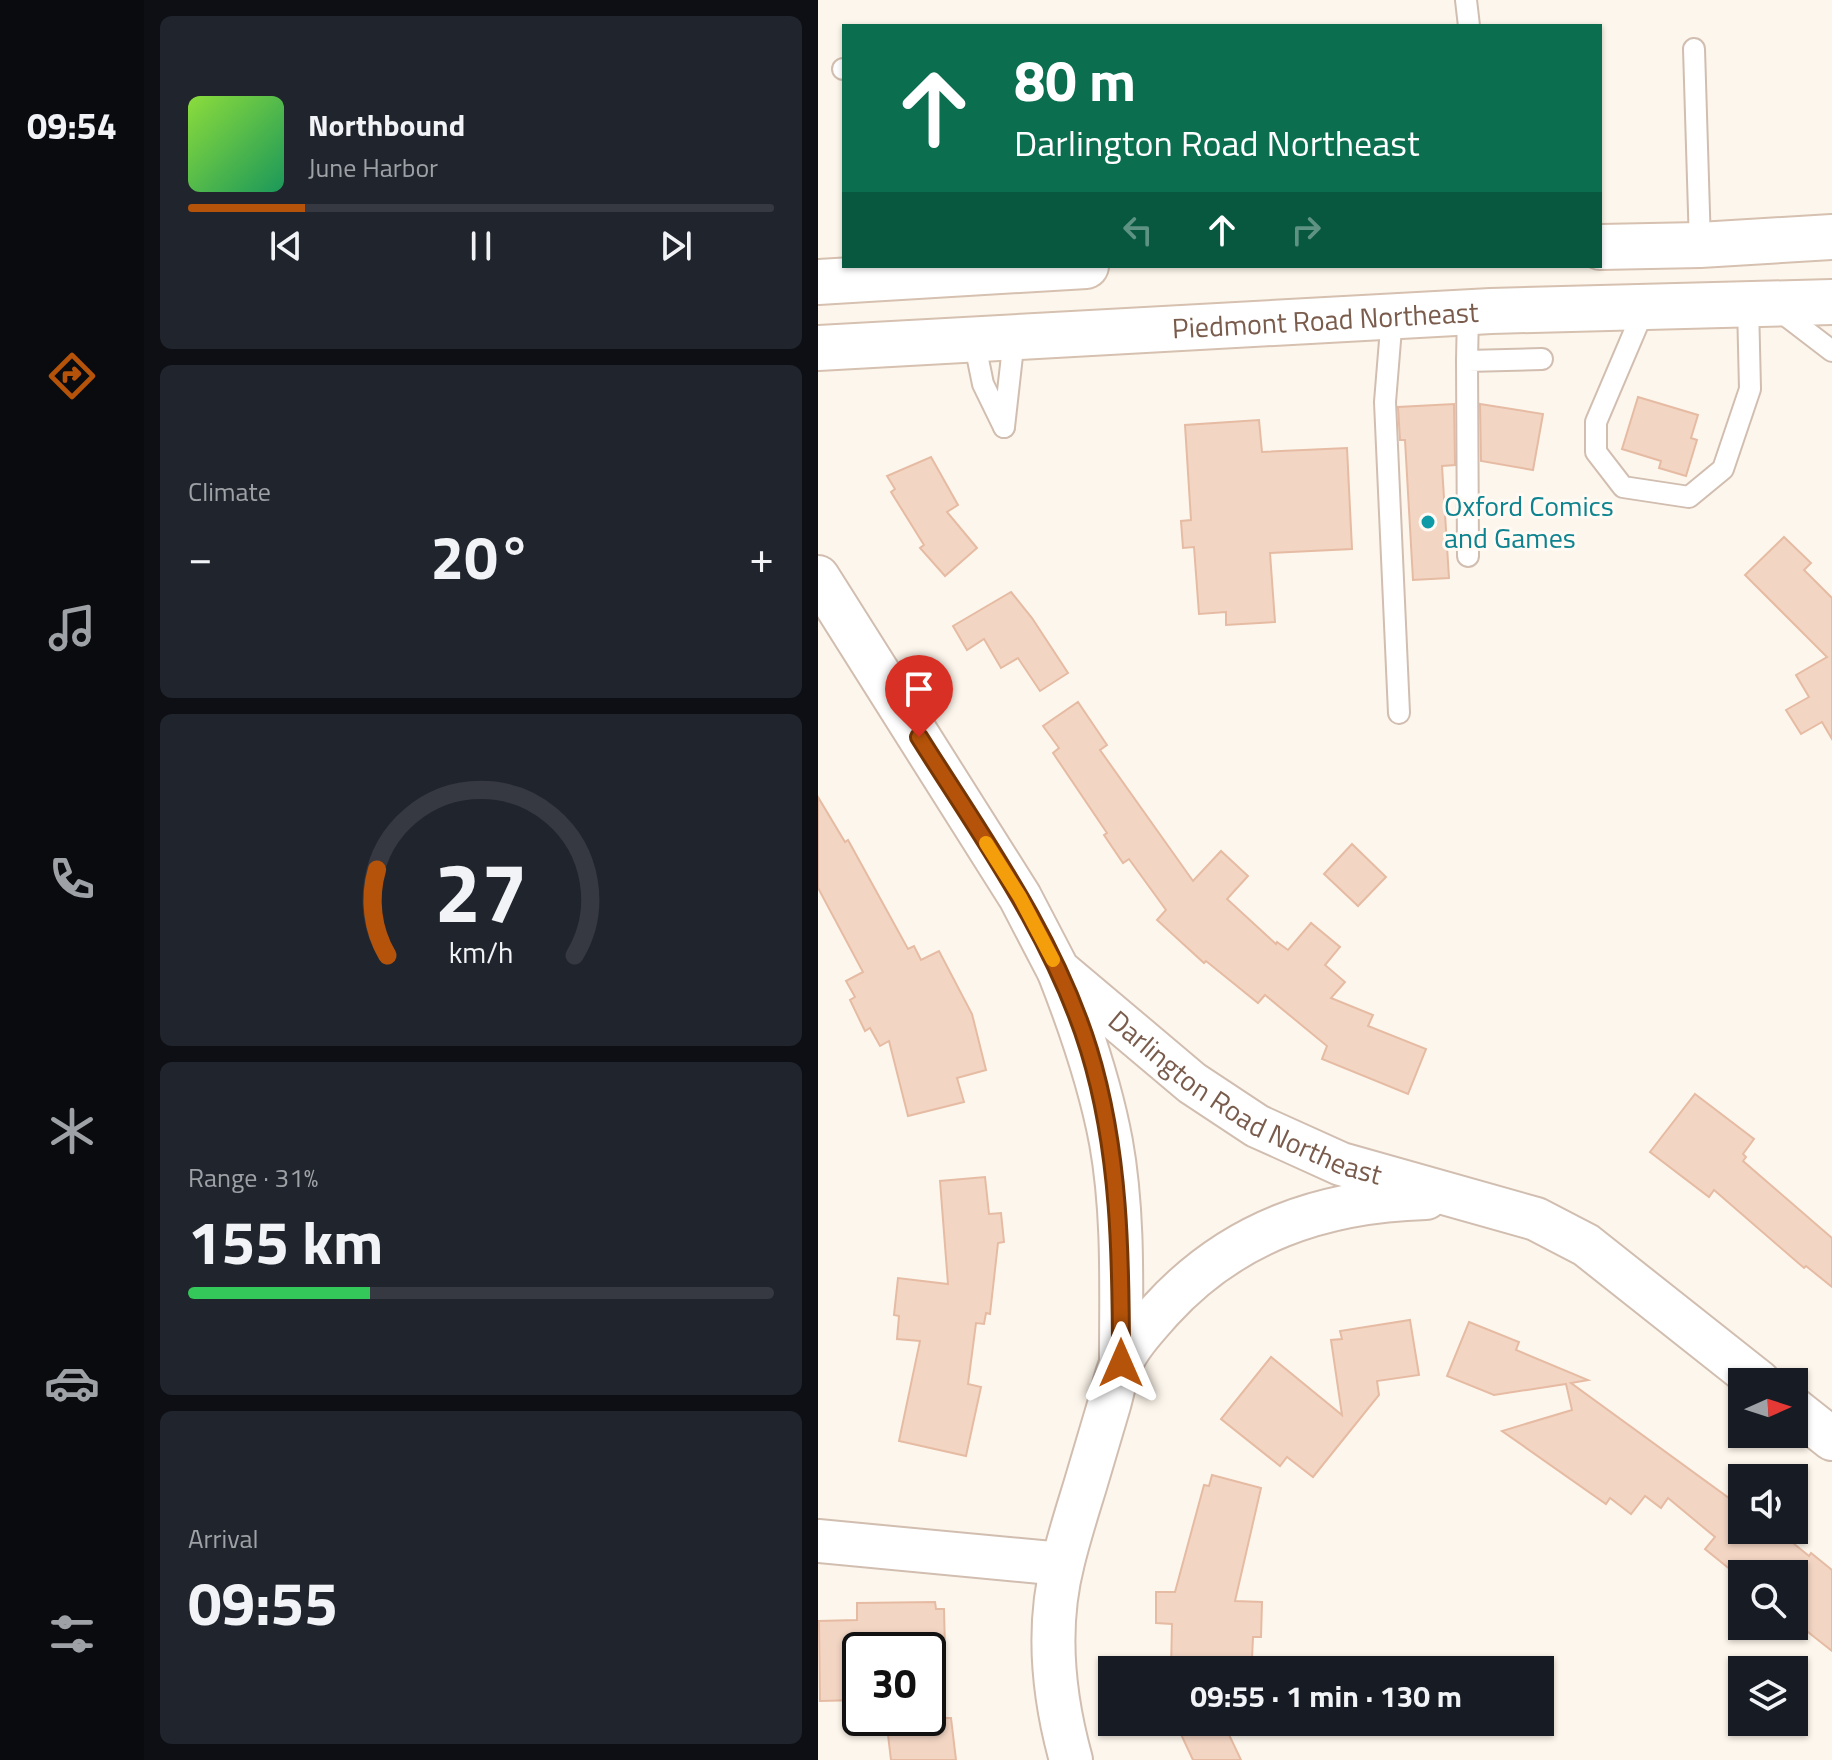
<!DOCTYPE html>
<html lang="en">
<head>
<meta charset="utf-8">
<style>
  :root { --surface:#171b24; --page:#20242c; --text:#f1f3f6; --muted:#9ea1a6; --line:#363941; --accent:#b45309 }
  body { margin:0; font-family:"Titillium Web",sans-serif; background:var(--page); color:var(--text); height:100vh; display:flex; flex-direction:column; font-size:30px; white-space:nowrap }
  * { box-sizing:border-box; margin:0 }
  p { font-size:26px; color:var(--muted) }
  .icon { flex:none; width:44px; height:44px; fill:none; stroke:currentColor; stroke-width:2; stroke-linecap:round; stroke-linejoin:round }
  .map { position:relative; flex:1; overflow:hidden }
  .details { display:flex; flex-direction:column; gap:16px; padding:16px; background:#0d0f14; width:674px }
  .details>* { flex:none }
  .guide { position:absolute; left:24px; top:24px; width:760px; height:244px; border-radius:0px; box-shadow:0 2px 6px #0004; background:#0b6e4f; color:#fff; overflow:hidden }
  .needle { width:52px; rotate:87deg }
  .buttons { position:absolute; left:910px; top:1368px; display:grid; gap:16px }
  .buttons a { display:grid; place-items:center; width:80px; height:80px; border-radius:0px; background:var(--surface); box-shadow:0 2px 6px #0004; font-size:40px }
  .speed { position:absolute; left:24px; top:1632px; display:flex; gap:16px; font-size:40px; font-weight:700; text-align:center }
  .speed>* { display:grid; place-content:center; width:104px; height:104px; border-radius:50%; background:var(--surface); box-shadow:0 2px 6px #0004; line-height:1 }
  .speed .limit { border:4px solid #111; border-radius:12px; background:#fff; color:#111 }
  .pin { position:absolute; display:grid; place-items:center; width:68px; height:68px; color:#fff; margin:-82px -34px; border-radius:50% 50% 50% 0; rotate:-45deg; box-shadow:0 0 8px #0007 }
  .pin .icon { rotate:45deg }
  .me { position:absolute; width:88px; margin:-44px; rotate:0deg; stroke-linejoin:round; filter:drop-shadow(0 0 6px #0008) }
  .turn { display:flex; align-items:center; gap:28px; height:168px; padding:0 40px; font-size:36px }
  .turn .icon { width:104px; height:104px; stroke-width:2.5 }
  .turn b { display:block; font-size:56px; line-height:68px }
  .lanes { display:flex; align-items:center; height:76px; padding:0 40px; background:#0003; justify-content:center; gap:40px; direction:ltr }
  .lanes .off { opacity:.35 }
  .big { font-size:60px; font-weight:700; line-height:1.1 }
  .details .widget { flex:1; display:flex; flex-direction:column; justify-content:center; gap:12px; min-width:0; padding:0 28px; border-radius:12px; background:var(--page) }
  .details .dial { align-items:center; gap:0 }
  .dial svg { height:208px; overflow:visible; fill:none; stroke:var(--line); stroke-width:7; stroke-linecap:round; text-anchor:middle }
  .dial text { fill:var(--text); stroke:none }
  .song { display:flex; align-items:center; gap:24px }
  .cover { width:96px; height:96px; border-radius:12px; background:linear-gradient(135deg,hsl(90 70% 55%),hsl(150 70% 35%)) }
  .played { height:8px; border-radius:4px; background:linear-gradient(90deg,var(--accent) 20%,var(--line) 20%) }
  .keys { display:flex; justify-content:space-around; direction:ltr }
  .heat { display:flex; justify-content:space-between; align-items:center; font-size:44px; direction:ltr }
  .charge { height:12px; border-radius:6px; background:linear-gradient(90deg,#34c759 31%,var(--line) 0) }
  .trip { position:absolute; left:280px; top:1656px; width:456px; height:80px; border-radius:0px; background:var(--surface); box-shadow:0 2px 6px #0004; font-weight:700; line-height:80px; text-align:center }
  main { display:flex; flex:1; min-height:0 }
  .tab-bar { display:flex; flex-direction:column; width:144px; justify-content:space-around; align-items:center; background:#090b0e; color:var(--muted) }
  .tab-bar .icon { width:56px; height:56px }
  .tab-bar .on { color:var(--accent) }
  .tab-bar b { font-size:36px; color:var(--text) }
  .map>svg:first-child { display:block }
  .building { fill:#f3d5c3; stroke:#e6bba3; stroke-width:2 }
  .lines { fill:none; stroke-linecap:round; stroke-linejoin:round }
  .service-casing { stroke:#d1beb0; stroke-width:24 }
  .minor-casing { stroke:#d1beb0; stroke-width:46 }
  .secondary-casing { stroke:#d6c0b0; stroke-width:48 }
  .service { stroke:#fff; stroke-width:20 }
  .minor { stroke:#fff; stroke-width:42 }
  .secondary { stroke:#fff; stroke-width:44 }
  .route-casing { stroke:#753606; stroke-width:20 }
  .route { stroke:#b45309; stroke-width:14 }
  .slow { stroke:#f59e0b; stroke-width:14 }
  .culture-dot { fill:#0f9aa8; stroke:#fffaf3; stroke-width:3 }
  .labels { text-anchor:middle; stroke-width:6; stroke-linejoin:round; paint-order:stroke }
  .street-label { font-size:28px; fill:#7a5c4d; stroke:#fffaf3 }
  .culture-label { font-size:28px; fill:#0d838f; stroke:#fffaf3; text-anchor:start }
</style>
</head>
<body>
<main>
<nav class="tab-bar">
<b>09:54</b>
<svg class="icon on" aria-label="directions" viewBox="0 0 24 24"><path d="M12 3l9 9-9 9-9-9zM9 14v-3h6M13 9l2 2-2 2"/></svg>
<svg class="icon" aria-label="music" viewBox="0 0 24 24"><path d="M9 18V5l10-2v13"/><circle cx="6" cy="18" r="3"/><circle cx="16" cy="16" r="3"/></svg>
<svg class="icon" aria-label="phone" viewBox="0 0 24 24"><path d="M5 4h4l2 5-3 2q2 4 5 5l2-3 5 2v4C11 20 4 13 5 4z"/></svg>
<svg class="icon" aria-label="climate" viewBox="0 0 24 24"><path d="M12 3v18M4 7l16 10M4 17L20 7"/></svg>
<svg class="icon" aria-label="car" viewBox="0 0 24 24"><path d="M5 17H2v-5l4-1 3-4h7l3 4 3 1v5h-3M9 17h6M6 11h13"/><circle cx="7" cy="17" r="2"/><circle cx="17" cy="17" r="2"/></svg>
<svg class="icon" aria-label="filters" viewBox="0 0 24 24"><path d="M4 7h16M4 17h16"/><circle cx="9" cy="7" r="2"/><circle cx="15" cy="17" r="2"/></svg>
</nav>
<section class="details">
<div class="widget">
<div class="song"><i class="cover"></i><div><b>Northbound</b><p>June Harbor</p></div></div>
<div class="played"></div>
<div class="keys"><svg class="icon" aria-label="previous" viewBox="0 0 24 24"><path d="M18 5L8 12l10 7zM5 5v14"/></svg><svg class="icon" aria-label="pause" viewBox="0 0 24 24"><path d="M8 5v14M16 5v14"/></svg><svg class="icon" aria-label="next" viewBox="0 0 24 24"><path d="M6 5l10 7-10 7zM19 5v14"/></svg></div>
</div>
<div class="widget"><p>Climate</p>
<div class="heat"><a>−</a><b class="big">20°</b><a>+</a></div>
</div>
<div class="widget dial"><svg viewBox="0 0 100 80">
<path d="M14 69A42 42 0 1 1 86 69"/>
<path d="M14 69A42 42 0 0 1 10 36" stroke="#b45309"/>
<text x="50" y="56" font-size="32" font-weight="700">27</text>
<text x="50" y="72" font-size="11">km/h</text>
</svg></div>
<div class="widget"><p>Range · 31%</p><b class="big">155 km</b><div class="charge"></div></div>
<div class="widget"><p>Arrival</p><b class="big">09:55</b></div>
</section>
<div class="map">
<svg width="1014" height="1760" viewBox="0 0 1014 1760">
  <rect width="100%" height="100%" fill="#fdf6ec"/>
  <g class="building">
    <path d="M820,397l60,18 -7,23 6,2 -11,36 -27,-8 2,-7 -39,-12z"/>
    <path d="M636,404l1,61 -13,1 7,112 -36,2 -8,-140h-5l-2,-33z"/>
    <path d="M662,404l63,10 -10,56 -52,-9z"/>
    <path d="M441,420l3,32 85,-4 5,101 -82,4 5,69 -49,3v-13l-27,2 -5,-67 -11,1 -2,-27 10,-1 -6,-95z"/>
    <path d="M113,457l27,48 -11,7 30,36 -32,28 -25,-28 4,-3 -33,-53 4,-3 -8,-13z"/>
    <path d="M966,537l27,26 -7,7 28,28v141l-10,-17 -21,12 -15,-24 23,-13 -13,-22 31,-18 -82,-82z"/>
    <path d="M193,592l21,26 36,55 -28,18 -22,-33 -17,10 -17,-29 -17,11 -14,-24z"/>
    <path d="M260,702l29,43 -7,5 93,131 28,-30 27,25 -21,23 49,45 1,-2 11,8 23,-27 29,24 -15,18 20,17 -14,16 42,17 -5,11 58,23 -18,45 -86,-35 5,-13 -62,-51 -7,8 -52,-42 -2,2 -47,-43 9,-10 -37,-51 -6,4 -19,-28 3,-2 -54,-80 6,-5 -16,-22z"/>
    <path d="M0,797l27,45 3,-2 60,109 6,-3 7,14 18,-9 33,63 14,56 -29,8 7,24 -56,14 -19,-75 -9,5 -10,-18 -5,3 -15,-31 5,-3 -9,-16 17,-9 -45,-84z"/>
    <path d="M534,844l34,33 -28,29 -34,-32z"/>
    <path d="M877,1094l59,45 -11,15 3,3 -3,4 89,77v49l-26,-21 -2,2 -90,-78 -5,7 -59,-45z"/>
    <path d="M167,1177l4,37 12,-1 3,29 -6,1 -8,71 -4,-1 -2,11 -8,-1 -8,61 13,3 -15,69 -67,-15 21,-100 -23,-2 2,-23 -5,-1 4,-37 50,6 -8,-103z"/>
    <path d="M592,1320l9,55 -42,6 2,14 -66,82 -26,-20 -7,9 -59,-47 50,-62 71,58 -11,-75 11,-1 -2,-8z"/>
    <path d="M651,1322l50,20 -3,8 72,30 -17,3 169,123 2,-3v27h35l32,26 2,-3 21,17v81l-38,-30v-47h-52v5l-37,-30 10,-12 -47,-39 -7,10 -16,-12 -14,18 -21,-16 -4,6 -104,-73 70,-21 -6,-26 -72,11 -47,-19z"/>
    <path d="M394,1475l49,13 -26,113 27,1 -1,35h-8l-1,22 -26,-1v12h-55l1,-46 -16,-1v-31h19l29,-107 5,1z"/>
    <path d="M117,1602l1,7h8l1,41h-85v50l-40,1 -1,-80 38,-1v-17z"/>
    <path d="M68,1718h65l5,42h-65z"/>
    <path d="M352,1722h53l18,38h-48l-14,-30 -9,4z"/>
  </g>
  <g class="lines">
    <g class="service-casing">
      <g id="service">
        <path d="M648,0l3,26"/>
        <path d="M876,49l6,196"/>
        <path d="M25,69h1"/>
        <path d="M827,307l-49,115v30l27,35 66,10 34,-28 27,-80 -2,-84"/>
        <path d="M959,309l55,42"/>
        <path d="M574,316l-7,86 14,311"/>
        <path d="M156,340l9,44 21,43"/>
        <path d="M649,361l1,-49"/>
        <path d="M186,427l10,-89"/>
        <path d="M650,556l-1,-195 75,-2"/>
      </g>
    </g>
    <g class="minor-casing">
      <g id="minor">
        <path id="s1" d="M0,577l202,320 38,73 134,113 65,43 84,38 195,55 50,26 173,137"/>
        <path d="M241,972c22,56 41,111 52,170 13,72 10,148 10,221"/>
        <path d="M976,1409l38,30"/>
        <path d="M0,1541l244,23"/>
        <path d="M253,1760c-18,-65 -25,-132 -8,-198 6,-25 14,-50 22,-76 8,-27 16,-54 24,-81 4,-14 6,-28 12,-41 8,-19 26,-38 40,-54 71,-78 161,-109 265,-112"/>
      </g>
    </g>
    <g class="secondary-casing">
      <g id="secondary">
        <path d="M782,247l100,-2 132,-8"/>
        <path d="M0,282l268,-16"/>
        <path id="s2" d="M0,348l673,-37 341,-9"/>
      </g>
    </g>
    <use href="#service" class="service"/>
    <use href="#minor" class="minor"/>
    <use href="#secondary" class="secondary"/>
  </g>
  <g class="lines">
    <g class="route-casing">
      <path id="route" d="M101,737c63,100 135,199 170,313 31,101 32,208 32,313"/>
    </g>
    <use href="#route" class="route"/>
    <path class="slow" d="M168,843l34,54 33,63"/>
  </g>
  <circle class="culture-dot" cx="610" cy="522" r="8"/>
  <g class="labels">
    <g class="street-label">
      <text dy="10" stroke="none"><textPath href="#s2" startOffset="508">Piedmont Road Northeast</textPath></text>
      <text dy="10" stroke="none"><textPath href="#s1" startOffset="690">Darlington Road Northeast</textPath></text>
    </g>
    <g class="culture-label">
      <text x="626" y="516">Oxford Comics<tspan x="626" dy="32">and Games</tspan></text>
    </g>
  </g>
</svg>
<div class="buttons">
<a><svg class="needle" viewBox="-14 -14 28 28"><path d="M0-13l5 13h-10z" fill="#e53935"/><path d="M0 13l5-13h-10z" fill="#9ea1a6"/></svg></a>
<a><svg class="icon" aria-label="sound" viewBox="0 0 24 24"><path d="M4 9h4l5-4v14l-5-4H4zM17 9q2 3 0 6"/></svg></a>
<a><svg class="icon" aria-label="search" viewBox="0 0 24 24"><circle cx="10" cy="10" r="6"/><path d="M15 15l6 6"/></svg></a>
<a><svg class="icon" aria-label="layers" viewBox="0 0 24 24"><path d="M12 4l9 5-9 5-9-5zM3 14l9 5 9-5"/></svg></a>
</div>
<div class="speed"><div class="limit">30</div></div>
<div class="pin" style="left:101px;top:737px;background:#d93025"><svg class="icon" aria-label="arrive" viewBox="0 0 24 24"><path d="M6 21V4h12l-3 4 3 4H6"/></svg></div>
<svg class="me" style="left:303px;top:1363px" viewBox="-20 -20 40 40"><path d="M0-17L14 15 0 8-14 15z" fill="#b45309" stroke="#fff" stroke-width="4"/></svg>
<div class="trip">09:55 · 1 min · 130 m</div>
<div class="guide">
<div class="turn"><svg class="icon" aria-label="ahead" viewBox="0 0 24 24"><path d="M12 20V5M6 11l6-6 6 6"/></svg><div><b>80 m</b>Darlington Road Northeast</div></div>
<div class="lanes"><svg class="icon off" aria-label="left" viewBox="0 0 24 24"><path d="M17 20v-9H6M10 6l-5 5 5 5"/></svg><svg class="icon" aria-label="ahead" viewBox="0 0 24 24"><path d="M12 20V5M6 11l6-6 6 6"/></svg><svg class="icon off" aria-label="right" viewBox="0 0 24 24"><path d="M7 20v-9h11M14 6l5 5-5 5"/></svg></div>
</div>
</div>
</main>
</body>
</html>
